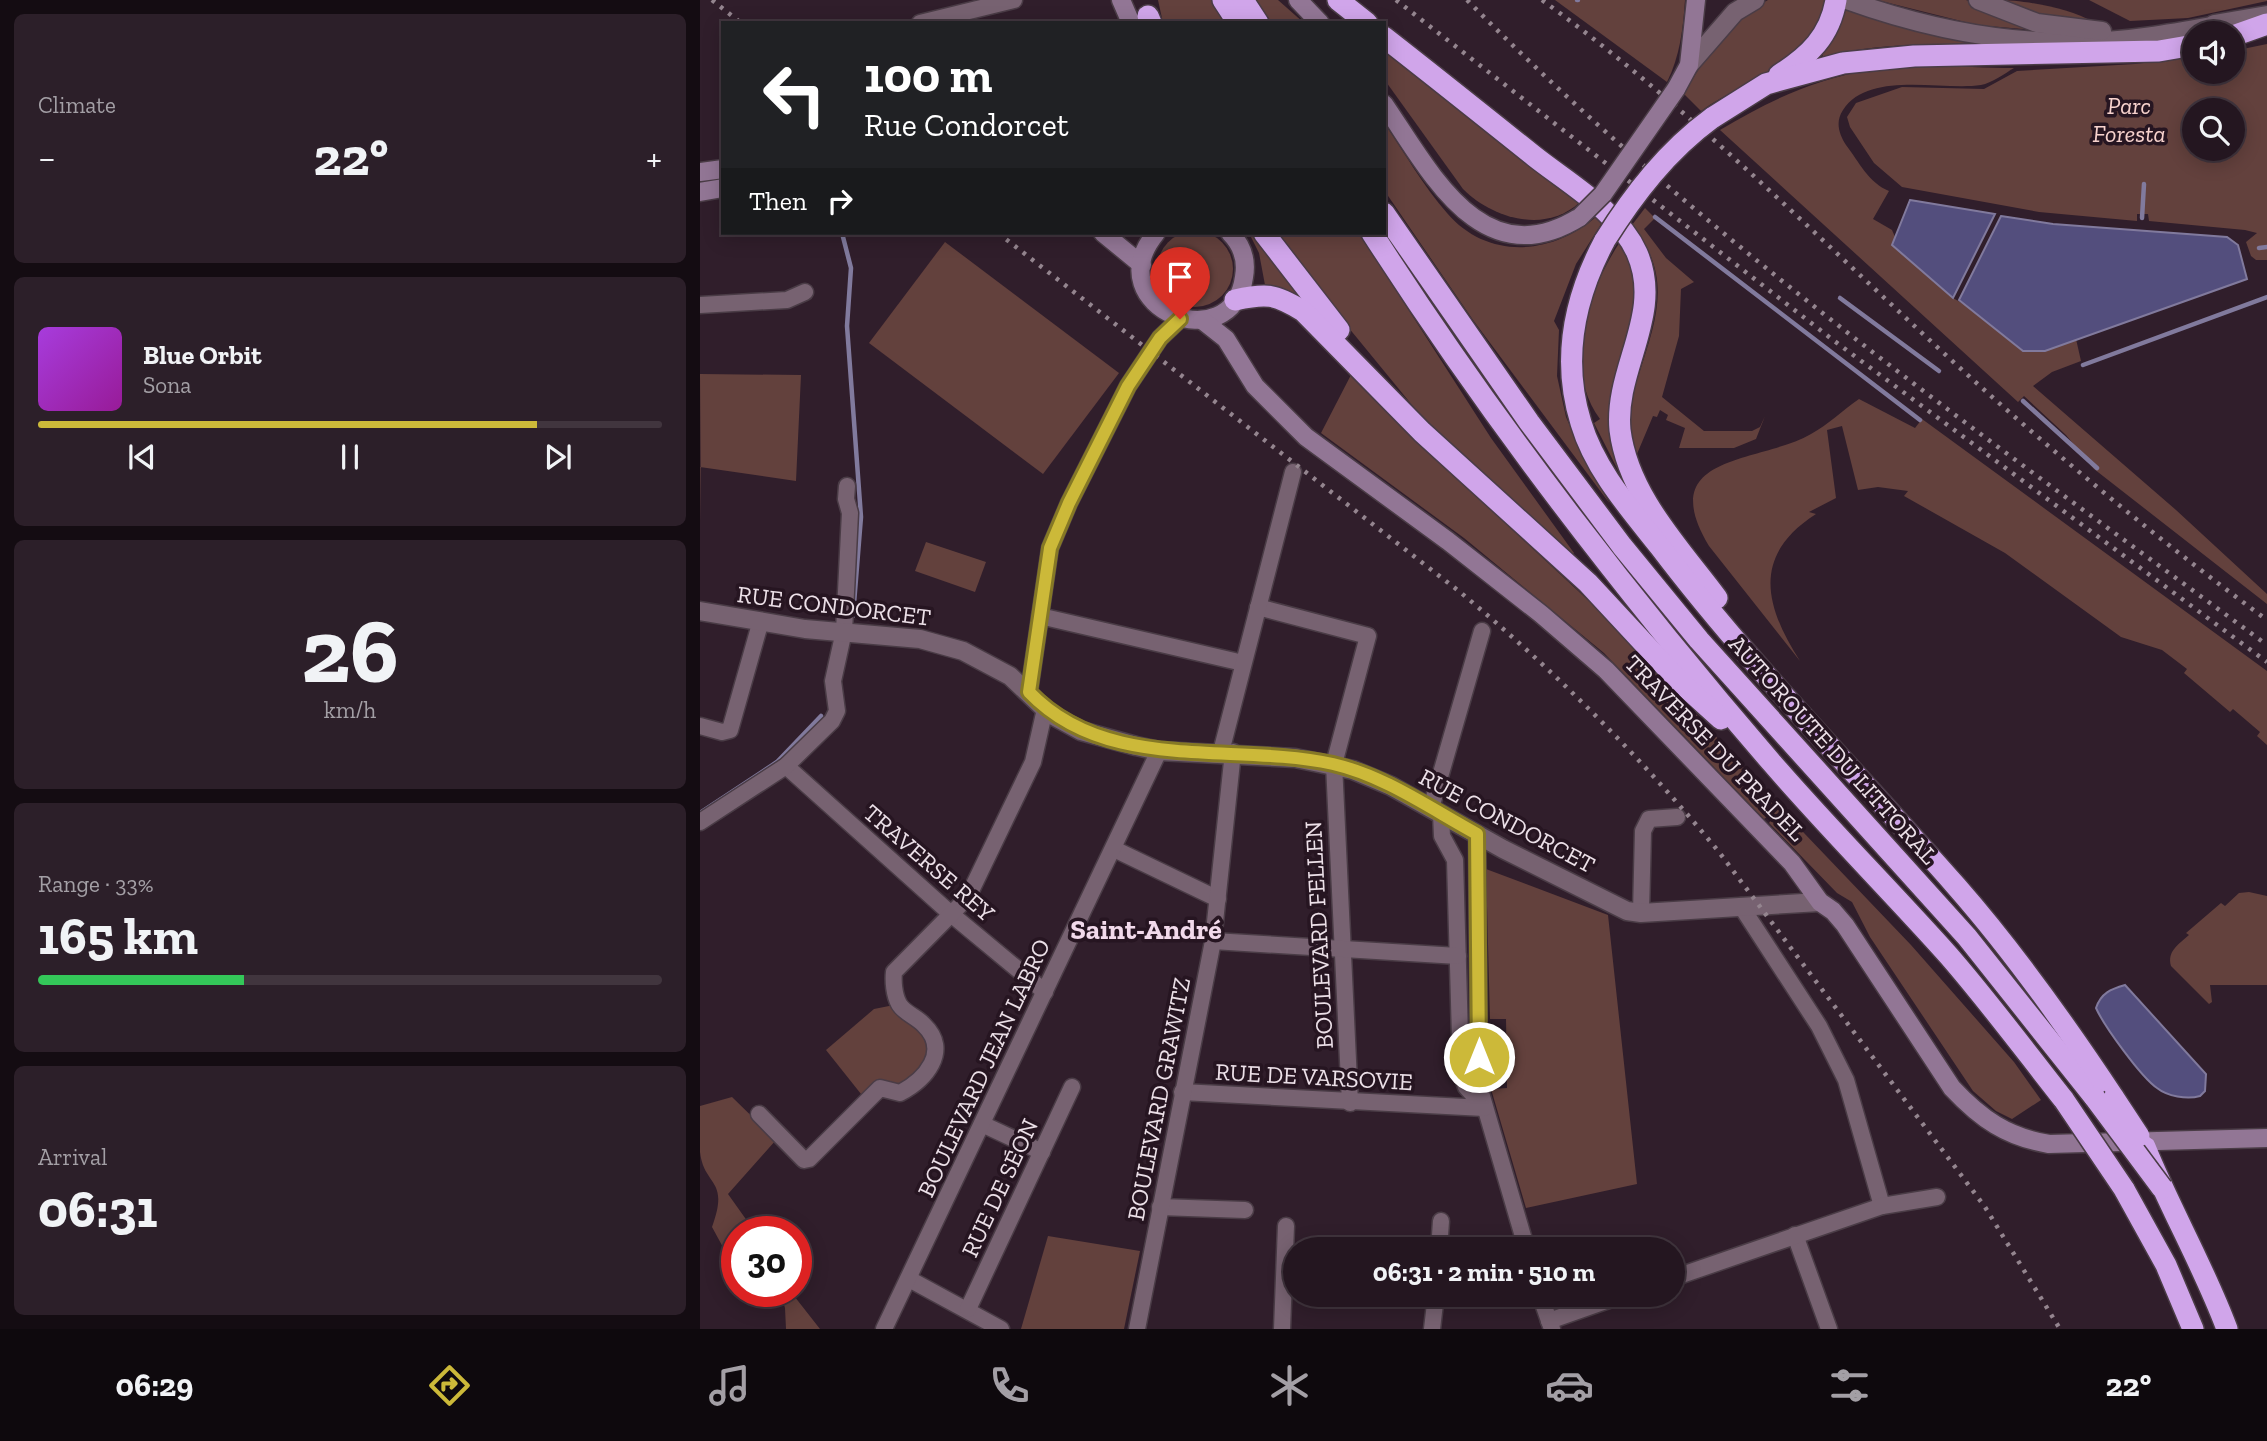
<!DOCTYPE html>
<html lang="en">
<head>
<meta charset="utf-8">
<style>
  :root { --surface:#241620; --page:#2c1f29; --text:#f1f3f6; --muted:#a39fa5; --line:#41353e; --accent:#ccb939 }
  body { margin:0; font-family:"Zilla Slab",serif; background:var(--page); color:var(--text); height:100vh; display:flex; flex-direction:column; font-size:26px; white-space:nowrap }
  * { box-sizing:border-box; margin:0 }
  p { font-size:23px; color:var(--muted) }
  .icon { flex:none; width:38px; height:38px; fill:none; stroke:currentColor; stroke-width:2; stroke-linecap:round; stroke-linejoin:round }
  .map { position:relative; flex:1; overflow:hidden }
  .side { display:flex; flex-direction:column; gap:14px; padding:14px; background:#140c12; width:700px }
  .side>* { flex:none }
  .guide { position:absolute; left:21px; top:21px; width:665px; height:214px; border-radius:0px; box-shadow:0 4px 18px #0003,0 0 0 2px var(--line); background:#202124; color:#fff; overflow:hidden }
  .fabs { position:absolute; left:1482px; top:21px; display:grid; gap:14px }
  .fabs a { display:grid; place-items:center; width:63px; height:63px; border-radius:50%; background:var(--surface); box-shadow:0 4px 18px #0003,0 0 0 2px var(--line); font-size:35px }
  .speed { position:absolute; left:21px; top:1216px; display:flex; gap:14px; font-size:35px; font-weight:700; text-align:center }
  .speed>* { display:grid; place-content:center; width:91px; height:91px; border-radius:50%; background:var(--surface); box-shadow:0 4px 18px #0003,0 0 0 2px var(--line); line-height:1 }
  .speed .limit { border:10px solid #d22; background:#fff; color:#111 }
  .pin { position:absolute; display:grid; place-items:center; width:60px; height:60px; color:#fff; margin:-72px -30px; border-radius:50% 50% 50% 0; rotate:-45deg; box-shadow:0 0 7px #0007 }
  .pin .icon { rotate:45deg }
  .me { position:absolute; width:77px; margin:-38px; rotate:0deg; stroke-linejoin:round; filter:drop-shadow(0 0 5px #0008) }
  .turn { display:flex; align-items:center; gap:24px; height:147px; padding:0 28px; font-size:32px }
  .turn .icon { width:91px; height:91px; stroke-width:2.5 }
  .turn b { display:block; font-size:49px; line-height:60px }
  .then { display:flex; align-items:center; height:66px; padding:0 28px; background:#0003; gap:14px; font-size:26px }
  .big { font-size:52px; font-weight:700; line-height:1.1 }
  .side .card { flex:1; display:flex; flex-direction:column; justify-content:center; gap:10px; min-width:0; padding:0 24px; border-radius:10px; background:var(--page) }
  .side .dial { align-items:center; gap:0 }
  .dial b { font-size:91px; line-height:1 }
  .song { display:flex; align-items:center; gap:21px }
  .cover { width:84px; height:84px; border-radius:10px; background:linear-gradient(135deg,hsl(280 70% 55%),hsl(300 70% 35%)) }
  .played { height:7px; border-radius:4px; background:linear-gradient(90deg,var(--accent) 80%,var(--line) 80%) }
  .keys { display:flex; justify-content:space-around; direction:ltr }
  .heat { display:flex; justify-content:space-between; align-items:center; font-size:38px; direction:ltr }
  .charge { height:10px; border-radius:5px; background:linear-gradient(90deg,#34c759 33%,var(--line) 0) }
  .trip { position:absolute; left:583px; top:1237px; width:402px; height:70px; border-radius:35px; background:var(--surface); box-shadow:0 4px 18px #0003,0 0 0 2px var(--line); font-weight:700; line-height:70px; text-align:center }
  .tabs { display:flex; height:112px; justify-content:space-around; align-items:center; background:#0e090d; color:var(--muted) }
  .tabs .icon { width:49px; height:49px }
  .tabs .active { color:var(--accent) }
  .tabs b { font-size:32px; color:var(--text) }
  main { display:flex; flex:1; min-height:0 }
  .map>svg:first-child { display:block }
  .green { fill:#63413d; fill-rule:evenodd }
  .water { fill:#534e7d; stroke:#817a9d; stroke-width:2 }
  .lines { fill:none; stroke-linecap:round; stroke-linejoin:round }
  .stream { stroke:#817a9d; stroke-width:4.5 }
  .minor-casing { stroke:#4a3c46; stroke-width:19 }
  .tertiary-casing { stroke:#4a3c46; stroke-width:21 }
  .secondary-casing { stroke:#4a3c46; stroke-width:21 }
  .motorway-casing { stroke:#4a3c46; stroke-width:24 }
  .minor { stroke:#776271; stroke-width:16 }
  .tertiary { stroke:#776271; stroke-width:18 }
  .secondary { stroke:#927695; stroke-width:18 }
  .motorway { stroke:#d0a5ea; stroke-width:21 }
  .rail { stroke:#94858f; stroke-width:4.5; stroke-dasharray:3.5 7; stroke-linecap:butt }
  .secondary-bridge-casing { stroke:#4a3c46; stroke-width:21; stroke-linecap:butt }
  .motorway-bridge-casing { stroke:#4a3c46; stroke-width:24; stroke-linecap:butt }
  .secondary-bridge { stroke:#927695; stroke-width:18 }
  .motorway-bridge { stroke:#d0a5ea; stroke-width:21 }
  .route-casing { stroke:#857825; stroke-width:18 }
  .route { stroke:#ccb939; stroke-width:12 }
  .labels { text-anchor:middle; stroke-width:7; stroke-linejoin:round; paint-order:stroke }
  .park-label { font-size:24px; font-style:italic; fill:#f7d2cd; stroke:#261521 }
  .street-label { font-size:24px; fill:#ece0e8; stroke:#261521 }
  .quarter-label { font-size:28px; font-weight:bold; fill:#f2daeb; stroke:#261521 }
</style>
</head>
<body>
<main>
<section class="side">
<div class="card"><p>Climate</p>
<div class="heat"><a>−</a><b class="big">22°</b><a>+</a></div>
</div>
<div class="card">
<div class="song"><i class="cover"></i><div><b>Blue Orbit</b><p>Sona</p></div></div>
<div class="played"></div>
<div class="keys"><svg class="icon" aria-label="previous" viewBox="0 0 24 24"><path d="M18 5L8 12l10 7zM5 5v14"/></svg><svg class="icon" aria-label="pause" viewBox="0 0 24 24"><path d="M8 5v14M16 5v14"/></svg><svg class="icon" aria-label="next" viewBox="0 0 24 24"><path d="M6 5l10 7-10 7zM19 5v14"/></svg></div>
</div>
<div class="card dial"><b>26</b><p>km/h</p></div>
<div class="card"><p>Range · 33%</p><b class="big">165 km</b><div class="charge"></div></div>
<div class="card"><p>Arrival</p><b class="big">06:31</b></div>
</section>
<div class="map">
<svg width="1567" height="1329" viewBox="0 0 1567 1329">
  <rect width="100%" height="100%" fill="#301e2b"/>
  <g class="green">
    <path d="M458,0h57l14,23h-66z"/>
    <path d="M556,0h22l26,23h-32z"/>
    <path d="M855,0h130c-2,29 -5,56 -18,82z"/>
    <path d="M1068,0h62c-3,10 -6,28 -13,36 -30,34 -80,49 -116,75l-17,-17c21,-37 45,-74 84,-94z"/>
    <path d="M1177,0h89l78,31 -67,-6z"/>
    <path d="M1297,0c27,0 73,8 96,22l-62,-10z"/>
    <path d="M1389,0h178v1l-79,17 -58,3z"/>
    <path d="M1146,7l146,37c-57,1 -113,-2 -169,13l-1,-4 11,-13z"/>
    <path d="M1567,44v216h-11l-5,-4 -5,-14 11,-9 -12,-3 -96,-9 -1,-7h-11v7l-98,-9 -137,-25 -28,-24 -24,-36 -3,-10 9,-14 46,-16 82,2 33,-18 118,-7 59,-7v15h39v-21zM1494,110h39v39h-39z"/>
    <path d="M684,46l196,156c-34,32 -87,17 -117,-13l-79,-110z"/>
    <path d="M1314,68c-10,6 -22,15 -33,17 -39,6 -112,-15 -138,25 -8,12 -4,24 3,35 13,17 23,38 43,46l-16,28 19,11 3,7 -2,8 60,53 92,53 31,-12 5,22 -29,11 -19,14 143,124 91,84v10l-173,-135 -28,-34 -42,-39 -6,6 -298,-272c46,-28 95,-51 149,-60 45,-7 99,-2 145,-2z"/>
    <path d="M684,123c21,30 39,63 63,90 41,48 106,42 150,3l6,5 -27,43 -22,57 5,9 -2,46 9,41 21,48 23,39 -137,-184 -89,-130z"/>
    <path d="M945,208l10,10 -11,11 22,29 28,24 -13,7 -2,47 -17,61 42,34h48l8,-4 5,-11 -9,23 -22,9h-55l6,-20 -19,-8 2,-5 -8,-5 -3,7 -4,-1 -16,38c-3,-11 -7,-22 -9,-32 -1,-15 6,-34 11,-48 18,-56 34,-98 -7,-149z"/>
    <circle cx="495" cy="269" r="38"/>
    <path d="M549,233h10l61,80 -33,-23 -22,-5 -6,-32z"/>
    <path d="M571,233h88l132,205 83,115 -3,3 -141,-129z"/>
    <path d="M245,242l174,131 -76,101 -174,-131z"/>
    <path d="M920,242l11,18 6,27 -15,191 -28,-55 6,-4c-38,-52 -13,-127 20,-177z"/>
    <path d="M653,371l92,96 175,163 163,181 128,134 103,117 27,38 -29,19 -16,-8 -23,-20 -103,-154 -18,-35 -15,-9 -68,-70 2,-3 -4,-3 -3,2 -160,-166 -140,-115 -143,-105z"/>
    <path d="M0,374l101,1 -5,106 -96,-14 1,56z"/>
    <path d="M1159,399l56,29 7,-9 345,252v74l-10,-9 3,-4 -27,-23 -3,3 -46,-39 3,-4 -25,-19 -41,-13 -116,-84 -101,-57 4,-5 -30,-4 -20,3 -16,-64 -15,4 9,68 -27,14 7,2c-64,41 -52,91 -16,147l-91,-115c-56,-93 50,-82 102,-112 17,-9 32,-24 48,-35z"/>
    <path d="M226,542l60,20 -11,30 -60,-21z"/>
    <path d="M786,869l122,46 29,269 -111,24 -35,-119 16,-1 -1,-69h-16z"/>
    <path d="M1549,892l18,4v89h-57l2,17 -3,2 -38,-38c-4,-15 7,-21 18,-31l-3,-2 35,-30 4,3 14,-13z"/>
    <path d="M194,1005l17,13 20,22 1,9 -17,30 -50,20 -39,-49 48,-41z"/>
    <path d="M32,1097l44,43 -48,54 27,38h-18v33l-6,-3 -19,-35c18,-49 -8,-40 -12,-75 0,-15 0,-31 0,-46z"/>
    <path d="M348,1236l92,15 -16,78h-103z"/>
    <path d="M80,1292h11l29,37h-34l-1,-21z"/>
  </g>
  <g class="water">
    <path d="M1210,200l85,14 -42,84 -61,-53z"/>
    <path d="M1301,216l52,8 174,13 11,8 9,34 -202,72h-22l-64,-51z"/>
    <path d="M1425,985l81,89 -1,17 -5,5c-13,4 -33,0 -43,-8 -16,-11 -53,-62 -61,-80 5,-15 15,-19 29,-23z"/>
  </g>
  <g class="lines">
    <g class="stream">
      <path d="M877,0h1"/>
      <path d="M955,217l265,203"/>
      <path d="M1442,218l2,-34"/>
      <path d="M142,233l9,35 -4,58 14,191 -8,99"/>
      <path d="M1559,248l8,-1"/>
      <path d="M1140,298l99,73"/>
      <path d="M1383,365l184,-68"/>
      <path d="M1323,401l74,67"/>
      <path d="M0,813l77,-51 44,-46"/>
    </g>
    <g class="minor-casing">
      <g id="minor">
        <path d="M220,23l94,-23"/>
        <path d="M0,305l87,-5 18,-8"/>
        <path d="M558,607l110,29 -34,128 16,339"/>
        <path d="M340,616l203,47"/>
        <path d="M329,692l21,-144 19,-45 59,-117 32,-48 20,-19"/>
        <path d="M0,726l22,6 8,-2 30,-106"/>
        <path d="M521,752l72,-280"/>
        <path d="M86,766l165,148 94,78"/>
        <path d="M731,808l51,-177"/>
        <path d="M741,814l1,22 13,24 6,212 5,15 16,18"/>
        <path d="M0,822l86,-56 46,-45 5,-10 -4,-30 11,-50 6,-118 -4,-14 1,-13"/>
        <path d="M777,834l2,252 48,164"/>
        <path d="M414,849l104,50"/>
        <path d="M1041,906l78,120 27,54 36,126"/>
        <path d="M941,913l2,-82 6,-12 28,-2"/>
        <path d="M513,941l245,15"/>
        <path d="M482,1092l302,16"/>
        <path d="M59,1114l45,46 5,-1 71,-71 20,5c25,-13 51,-42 24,-68 -7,-8 -20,-12 -25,-21 -5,-9 -6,-23 -5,-32l74,-75 65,-135 12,-53"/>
        <path d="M282,1124l60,28"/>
        <path d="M460,1207l85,3"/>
        <path d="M1095,1235l34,94"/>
        <path d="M739,1250l2,-29"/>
        <path d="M973,1278l209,-72 55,-9"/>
        <path d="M209,1279l92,50"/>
        <path d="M840,1295l12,34"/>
        <path d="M268,1309l104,-222"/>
        <path d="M849,1321l74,-26"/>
        <path d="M184,1329l275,-578"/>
        <path d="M437,1329l76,-388 20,-189"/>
        <path d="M582,1329l4,-103"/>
        <path d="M732,1329l4,-34"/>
      </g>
    </g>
    <g class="tertiary-casing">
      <g id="tertiary">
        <path d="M1147,0c75,27 157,44 238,42 46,-1 93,-10 138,-18"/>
        <path d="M1278,0l59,23 65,8"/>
        <path d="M1514,24l53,-9"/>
        <path d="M989,65l46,-53 20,-12"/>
        <path d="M0,611l105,18 115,10 43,12 47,25 40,38 31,17 55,15 23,5 136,7 58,12 38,16 112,63 124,62 14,2 179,-11"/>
      </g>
    </g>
    <g class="secondary-casing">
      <g id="secondary">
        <path d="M421,0l10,23"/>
        <path d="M598,0l22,23"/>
        <path d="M976,89l13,-24 7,-65"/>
        <path d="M684,104c46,67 98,174 196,113"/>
        <path d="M0,172l23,-3"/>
        <path d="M0,192l23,-4"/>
        <path d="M403,233l39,32"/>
        <path d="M456,233c-61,75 77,128 88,44 3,-17 -2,-32 -14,-44"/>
        <path d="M502,320l24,19 29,47 51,51 142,104 93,73 65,56 186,193 28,39 13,9 12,14 107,163c29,31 55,49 97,56l218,-6"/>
      </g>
    </g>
    <g class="motorway-casing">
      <g id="motorway">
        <path d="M523,0l15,23"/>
        <path d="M543,0l15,23"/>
        <path d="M638,0l29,23"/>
        <path d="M448,16l3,7"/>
        <path d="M1533,36l34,-12"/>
        <path d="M684,37c50,39 100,79 150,119 34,27 85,56 103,97 27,61 -23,116 -17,177 8,65 59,117 97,168"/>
        <path d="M1079,75c30,-19 51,-39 57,-75"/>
        <path d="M1012,118l54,-34 77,-21 71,-7 245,-5 35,-6"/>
        <path d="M684,213l145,209 93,124 77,94 268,297 128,161"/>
        <path d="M564,233l75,97"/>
        <path d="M672,233c120,187 255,362 400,530 57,66 119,128 177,193 40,46 77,96 115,144"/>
        <path d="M905,240c-31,58 -44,119 -24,183 14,47 49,86 79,124 91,120 197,226 296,339 58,66 109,138 158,212"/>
        <path d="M535,300c32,-7 40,-6 68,11l119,121 166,151 91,98 42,38"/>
        <path d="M1445,1147c25,62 59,120 82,182"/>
        <path d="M1424,1189l42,76 27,64"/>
      </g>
    </g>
    <use href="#minor" class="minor"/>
    <use href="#tertiary" class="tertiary"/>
    <use href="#secondary" class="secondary"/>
    <use href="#motorway" class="motorway"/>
    <g class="rail">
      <path d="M12,0l29,23"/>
      <path d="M696,0l437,340 434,322"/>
      <path d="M767,0c242,245 524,441 800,645"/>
      <path d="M842,0c142,103 266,228 394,346 106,98 216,189 331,274"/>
      <path d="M298,233l462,359c95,79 180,164 259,260l266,355 75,122"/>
    </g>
    <g class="secondary-bridge-casing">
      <path id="secondary-bridge" d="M880,217l23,-23 73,-105"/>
    </g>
    <g class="motorway-bridge-casing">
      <g id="motorway-bridge">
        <path d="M905,240c29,-46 62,-89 107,-122"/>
        <path d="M1395,1098l67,90"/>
        <path d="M1414,1098l25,38"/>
        <path d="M1364,1100l60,89"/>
      </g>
    </g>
    <use href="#secondary-bridge" class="secondary-bridge"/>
    <use href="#motorway-bridge" class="motorway-bridge"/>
  </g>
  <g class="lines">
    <g class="route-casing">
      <path id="route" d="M480,319l-20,19 -32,48 -59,117 -19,45 -21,144c78,82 203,50 304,72 52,12 98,45 144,70l2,223"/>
    </g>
    <use href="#route" class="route"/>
  </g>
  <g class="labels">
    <g class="park-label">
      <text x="1429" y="114">Parc<tspan x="1429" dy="28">Foresta</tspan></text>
    </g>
    <g class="street-label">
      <text transform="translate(134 606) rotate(7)" y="8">RUE CONDORCET</text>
      <text transform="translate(1015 748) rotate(46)" y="8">TRAVERSE DU PRADEL</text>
      <text transform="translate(1133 750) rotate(48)" y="8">AUTOROUTE DU LITTORAL</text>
      <text transform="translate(807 821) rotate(28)" y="8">RUE CONDORCET</text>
      <text transform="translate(229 863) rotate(41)" y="8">TRAVERSE REY</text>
      <text transform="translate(619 935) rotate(-93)" y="8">BOULEVARD FELLEN</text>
      <text transform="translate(284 1068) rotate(-65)" y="8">BOULEVARD JEAN LABRO</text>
      <text transform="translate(614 1077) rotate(3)" y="8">RUE DE VARSOVIE</text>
      <text transform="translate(459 1099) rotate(-79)" y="8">BOULEVARD GRAWITZ</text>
      <text transform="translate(300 1188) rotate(-65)" y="8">RUE DE SÉON</text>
    </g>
    <g class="quarter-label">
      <text x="446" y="939">Saint-André</text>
    </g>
  </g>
</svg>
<div class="fabs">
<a><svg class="icon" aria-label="sound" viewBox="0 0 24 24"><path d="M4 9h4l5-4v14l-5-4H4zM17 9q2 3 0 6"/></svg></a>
<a><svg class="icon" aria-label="search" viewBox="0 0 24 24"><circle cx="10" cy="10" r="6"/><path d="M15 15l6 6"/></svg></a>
</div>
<div class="speed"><div class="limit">30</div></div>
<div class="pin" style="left:480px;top:319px;background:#d93025"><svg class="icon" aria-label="arrive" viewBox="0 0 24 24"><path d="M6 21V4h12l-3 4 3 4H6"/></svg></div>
<svg class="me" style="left:779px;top:1057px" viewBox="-20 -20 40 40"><circle r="17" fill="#ccb939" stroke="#fff" stroke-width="3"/><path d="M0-11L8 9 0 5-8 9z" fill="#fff"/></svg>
<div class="trip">06:31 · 2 min · 510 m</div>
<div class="guide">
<div class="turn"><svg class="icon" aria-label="left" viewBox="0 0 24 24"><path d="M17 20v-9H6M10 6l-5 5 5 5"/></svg><div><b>100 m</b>Rue Condorcet</div></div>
<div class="then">Then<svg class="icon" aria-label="right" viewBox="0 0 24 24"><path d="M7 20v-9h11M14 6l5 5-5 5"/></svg></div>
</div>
</div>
</main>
<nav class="tabs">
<b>06:29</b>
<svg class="icon active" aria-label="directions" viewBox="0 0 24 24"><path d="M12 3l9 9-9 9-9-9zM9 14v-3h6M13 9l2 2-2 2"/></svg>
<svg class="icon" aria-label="music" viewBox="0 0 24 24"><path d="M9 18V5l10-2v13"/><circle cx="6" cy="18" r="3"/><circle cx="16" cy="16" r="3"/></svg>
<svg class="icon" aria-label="phone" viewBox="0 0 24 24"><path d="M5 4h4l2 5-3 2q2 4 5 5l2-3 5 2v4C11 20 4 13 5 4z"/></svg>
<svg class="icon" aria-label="climate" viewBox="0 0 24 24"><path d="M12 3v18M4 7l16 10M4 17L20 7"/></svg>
<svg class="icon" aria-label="car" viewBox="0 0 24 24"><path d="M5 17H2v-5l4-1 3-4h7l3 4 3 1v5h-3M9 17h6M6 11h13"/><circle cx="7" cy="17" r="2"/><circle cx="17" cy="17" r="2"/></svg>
<svg class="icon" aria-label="filters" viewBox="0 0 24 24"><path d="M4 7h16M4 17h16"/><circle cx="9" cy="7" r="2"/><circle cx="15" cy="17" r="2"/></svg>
<b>22°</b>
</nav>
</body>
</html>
